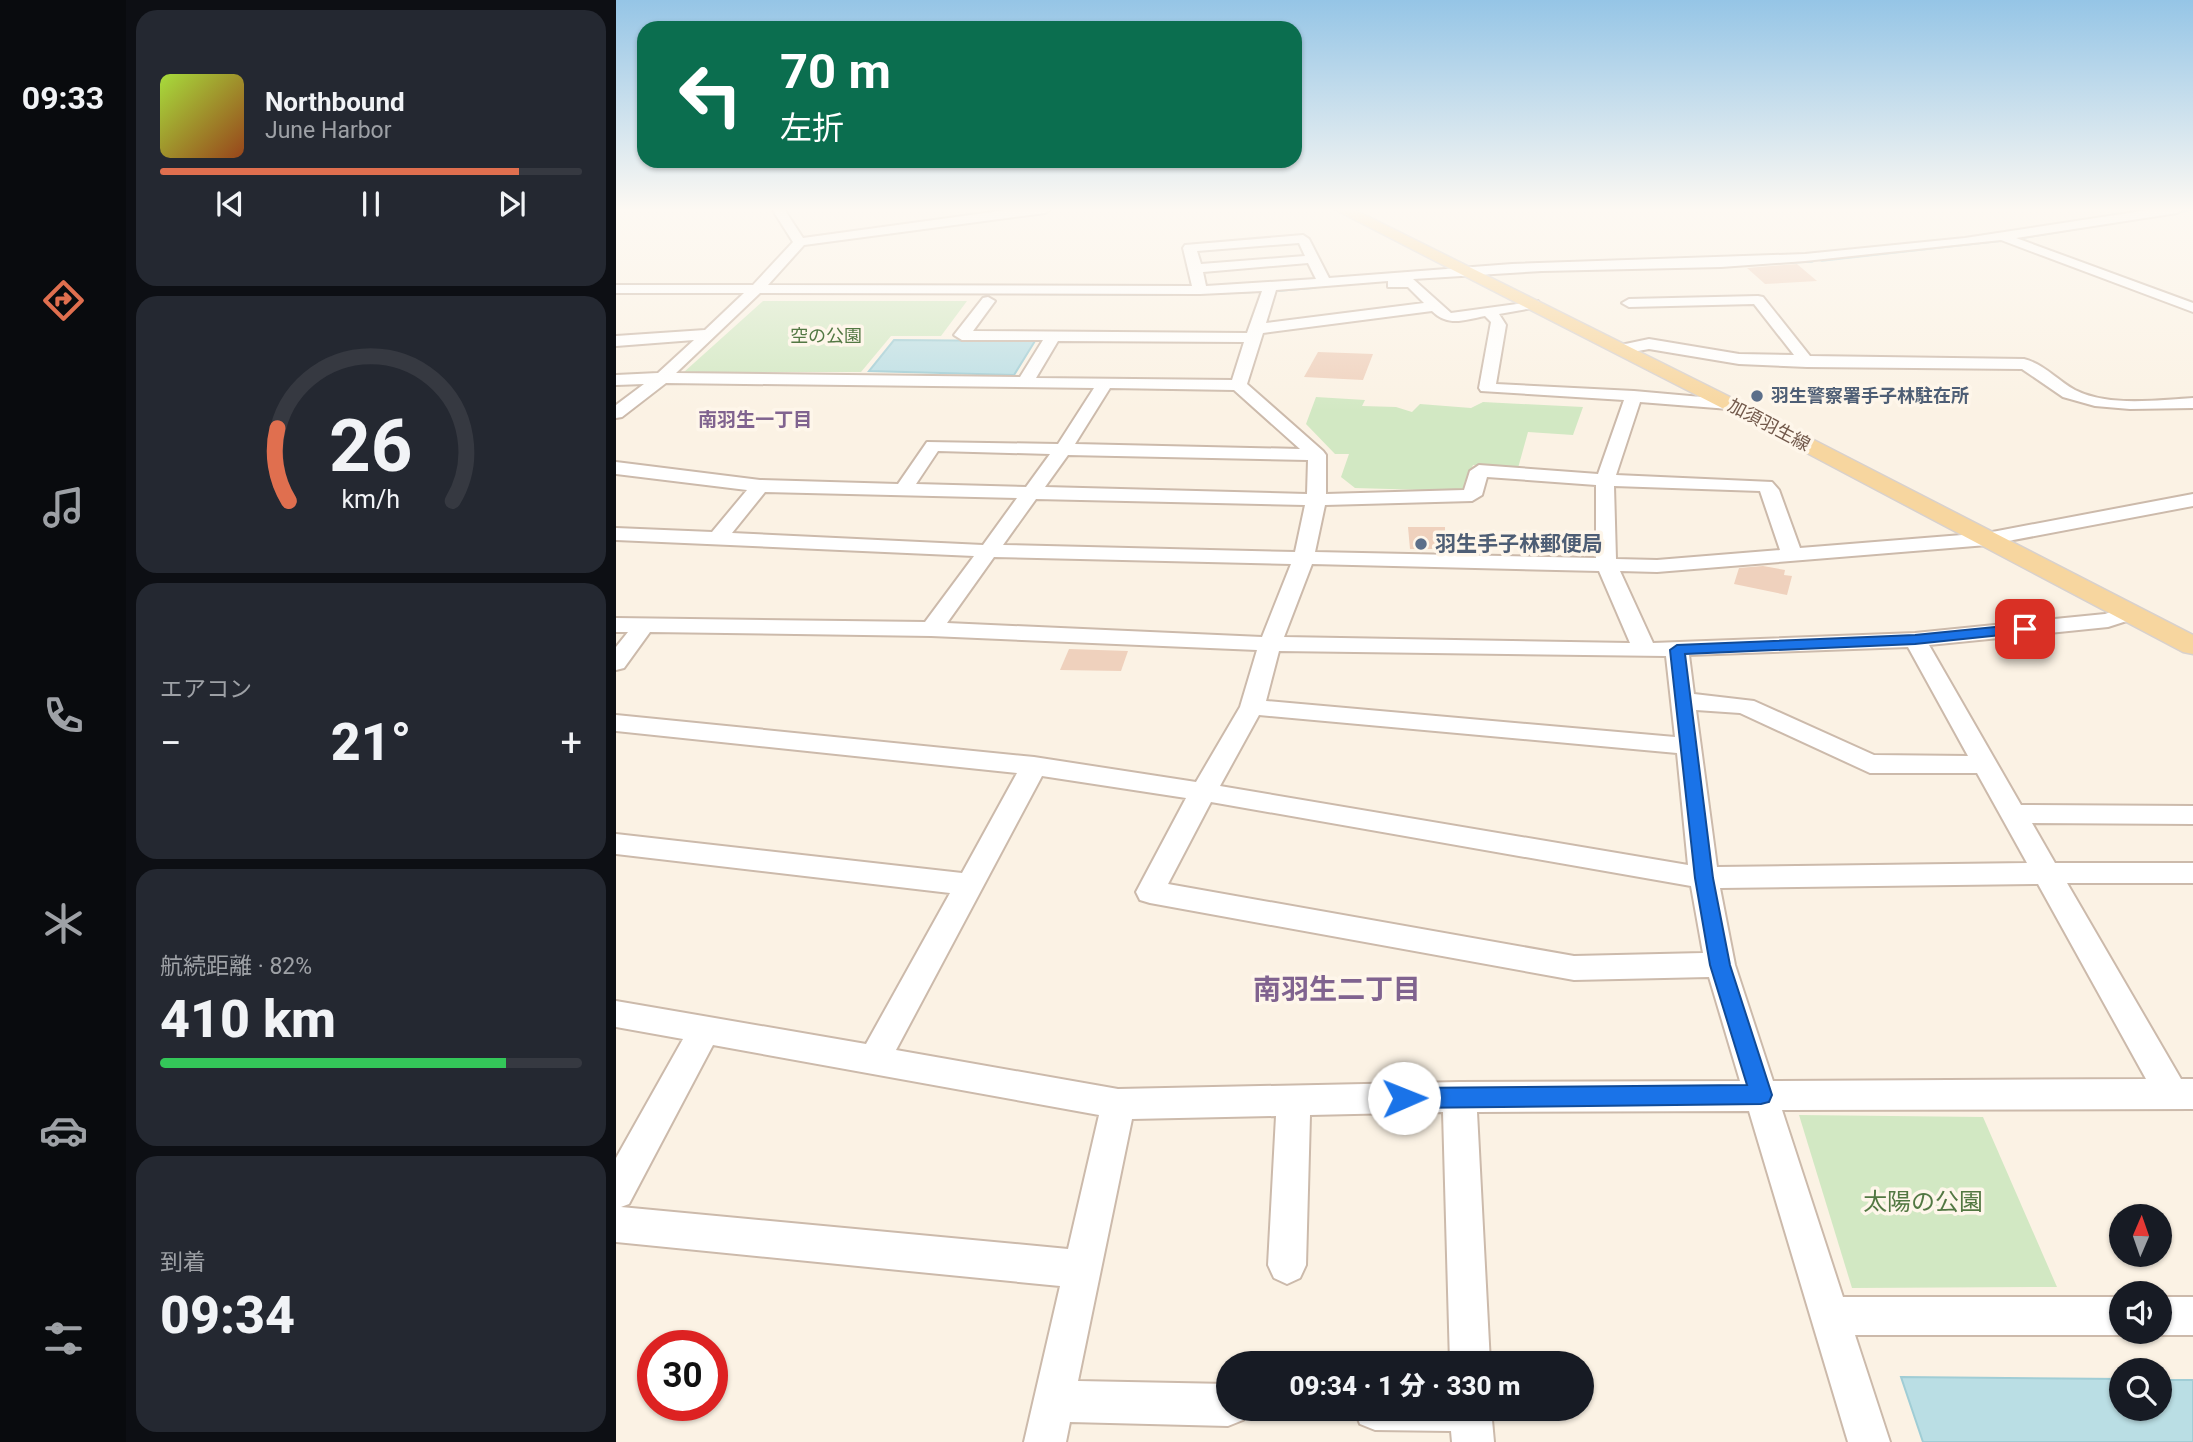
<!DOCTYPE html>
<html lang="ja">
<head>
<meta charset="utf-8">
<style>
  :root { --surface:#171b24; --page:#242831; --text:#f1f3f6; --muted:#9ea1a6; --line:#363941; --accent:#e06f4f }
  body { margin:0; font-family:Roboto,"Noto Sans JP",sans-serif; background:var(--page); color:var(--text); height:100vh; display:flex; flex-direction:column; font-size:26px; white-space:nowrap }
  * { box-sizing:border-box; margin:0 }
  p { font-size:23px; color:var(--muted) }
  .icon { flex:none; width:38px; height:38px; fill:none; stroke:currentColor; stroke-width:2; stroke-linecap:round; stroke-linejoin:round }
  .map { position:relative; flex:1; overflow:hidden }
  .drawer { display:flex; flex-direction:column; gap:10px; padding:10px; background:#0d0f14; width:490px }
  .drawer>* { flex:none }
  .guide { position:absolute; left:21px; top:21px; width:665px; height:147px; border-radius:21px; box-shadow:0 2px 5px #0004; background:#0b6e4f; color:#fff; overflow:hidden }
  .needle { width:46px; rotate:2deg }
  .fabs { position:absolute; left:1493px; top:1204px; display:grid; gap:14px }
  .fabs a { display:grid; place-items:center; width:63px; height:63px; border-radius:50%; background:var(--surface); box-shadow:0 2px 5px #0004; font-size:35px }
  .speed { position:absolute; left:21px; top:1330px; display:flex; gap:14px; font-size:35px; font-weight:700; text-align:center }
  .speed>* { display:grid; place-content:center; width:91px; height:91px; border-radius:50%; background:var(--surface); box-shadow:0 2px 5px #0004; line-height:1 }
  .speed .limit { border:10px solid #d22; background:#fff; color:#111 }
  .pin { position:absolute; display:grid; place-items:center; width:60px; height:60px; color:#fff; margin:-30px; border-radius:14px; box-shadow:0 4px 10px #0006 }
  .me { position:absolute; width:77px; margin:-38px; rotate:89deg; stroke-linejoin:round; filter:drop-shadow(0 0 5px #0008) }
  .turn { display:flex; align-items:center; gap:24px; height:147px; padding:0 28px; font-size:32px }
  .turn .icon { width:91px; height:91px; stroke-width:2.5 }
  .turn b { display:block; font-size:49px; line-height:60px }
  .big { font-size:52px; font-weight:800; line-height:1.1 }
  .drawer .tile { flex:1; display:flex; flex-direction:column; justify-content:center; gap:10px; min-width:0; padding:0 24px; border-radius:21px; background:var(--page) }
  .drawer .dial { align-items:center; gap:0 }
  .dial svg { height:182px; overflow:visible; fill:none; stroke:var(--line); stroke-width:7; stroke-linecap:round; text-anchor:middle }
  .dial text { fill:var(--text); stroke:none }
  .song { display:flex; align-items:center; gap:21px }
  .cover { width:84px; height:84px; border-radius:10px; background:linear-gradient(135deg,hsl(80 70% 55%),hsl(20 70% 35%)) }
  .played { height:7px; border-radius:4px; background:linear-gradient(90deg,var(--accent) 85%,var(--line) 85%) }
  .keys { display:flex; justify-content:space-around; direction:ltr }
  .heat { display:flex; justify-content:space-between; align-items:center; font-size:38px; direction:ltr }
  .charge { height:10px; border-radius:5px; background:linear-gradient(90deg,#34c759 82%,var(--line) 0) }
  .trip { position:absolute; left:600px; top:1351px; width:378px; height:70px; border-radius:35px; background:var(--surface); box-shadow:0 2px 5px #0004; font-weight:800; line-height:70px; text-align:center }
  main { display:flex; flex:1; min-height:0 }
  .tab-bar { display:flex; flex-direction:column; width:126px; justify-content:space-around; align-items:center; background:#090b0e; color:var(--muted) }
  .tab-bar .icon { width:49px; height:49px }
  .tab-bar .selected { color:var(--accent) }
  .tab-bar b { font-size:32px; color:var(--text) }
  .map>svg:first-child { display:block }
  .green { fill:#d2e8c3 }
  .water { fill:#badee4; stroke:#a0cdd5; stroke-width:2 }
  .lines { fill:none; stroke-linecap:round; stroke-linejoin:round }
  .stream { stroke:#a0cdd5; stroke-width:3.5 }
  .building { fill:#efd1bd }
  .minor-casing { stroke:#ccbaab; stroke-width:4 }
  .major-casing { stroke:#d8d1cd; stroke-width:3 }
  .minor { fill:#fff; fill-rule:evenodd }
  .major { fill:#f7d69f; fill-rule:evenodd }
  .route { fill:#1a73e8; stroke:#114b97; stroke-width:2 }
  .service-dot { fill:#5c6f8a; stroke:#fef6ea; stroke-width:2.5 }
  .labels { text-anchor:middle; stroke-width:7; stroke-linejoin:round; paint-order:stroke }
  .far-park-label { font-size:18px; fill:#537843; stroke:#fef6ea }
  .far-service-label { font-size:18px; font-weight:bold; fill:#4e5e75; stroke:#fef6ea; text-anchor:start }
  .far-street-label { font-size:18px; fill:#72594b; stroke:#fef6ea }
  .far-neighbourhood-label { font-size:19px; font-weight:bold; fill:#80638f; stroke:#fef6ea }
  .service-label { font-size:21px; font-weight:bold; fill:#4e5e75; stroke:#fef6ea; text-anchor:start }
  .near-park-label { font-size:24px; fill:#537843; stroke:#fef6ea }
  .near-neighbourhood-label { font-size:28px; font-weight:bold; fill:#80638f; stroke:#fef6ea }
</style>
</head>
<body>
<main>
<nav class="tab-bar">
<b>09:33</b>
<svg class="icon selected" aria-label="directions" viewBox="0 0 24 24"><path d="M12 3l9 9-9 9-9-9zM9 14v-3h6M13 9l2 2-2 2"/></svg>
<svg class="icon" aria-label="music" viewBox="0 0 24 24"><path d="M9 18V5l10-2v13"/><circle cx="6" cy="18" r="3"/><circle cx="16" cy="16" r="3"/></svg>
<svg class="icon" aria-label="phone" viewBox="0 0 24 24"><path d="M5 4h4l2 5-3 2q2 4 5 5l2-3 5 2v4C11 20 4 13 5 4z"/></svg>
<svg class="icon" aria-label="climate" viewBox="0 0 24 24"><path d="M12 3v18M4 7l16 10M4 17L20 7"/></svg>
<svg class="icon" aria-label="car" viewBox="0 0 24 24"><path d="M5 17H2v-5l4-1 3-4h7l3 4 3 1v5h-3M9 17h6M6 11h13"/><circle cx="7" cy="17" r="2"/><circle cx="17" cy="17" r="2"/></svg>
<svg class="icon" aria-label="filters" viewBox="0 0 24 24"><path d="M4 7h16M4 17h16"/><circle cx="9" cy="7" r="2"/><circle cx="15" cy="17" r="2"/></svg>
</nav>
<section class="drawer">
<div class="tile">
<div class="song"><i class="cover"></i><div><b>Northbound</b><p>June Harbor</p></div></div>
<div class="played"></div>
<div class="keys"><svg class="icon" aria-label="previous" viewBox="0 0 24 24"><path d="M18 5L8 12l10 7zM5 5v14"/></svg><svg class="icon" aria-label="pause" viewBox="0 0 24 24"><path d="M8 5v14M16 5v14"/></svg><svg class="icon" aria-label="next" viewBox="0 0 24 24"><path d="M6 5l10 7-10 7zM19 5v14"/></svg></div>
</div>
<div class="tile dial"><svg viewBox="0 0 100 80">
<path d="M14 69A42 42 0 1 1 86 69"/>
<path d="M14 69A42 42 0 0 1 9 37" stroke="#e06f4f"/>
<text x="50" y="56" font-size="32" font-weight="700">26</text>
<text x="50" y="72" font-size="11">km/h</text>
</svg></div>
<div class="tile"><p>エアコン</p>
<div class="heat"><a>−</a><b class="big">21°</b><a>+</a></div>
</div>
<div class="tile"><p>航続距離 · 82%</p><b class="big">410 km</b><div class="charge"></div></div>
<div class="tile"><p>到着</p><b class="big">09:34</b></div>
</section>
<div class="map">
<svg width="1577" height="1442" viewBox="0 0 1577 1442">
  <rect width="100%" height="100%" fill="#fbf2e4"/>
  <g class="green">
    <path d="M147,301h204l-26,35h-50l-30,36h-177z"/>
    <path d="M700,397l49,3 -3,6 34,1 16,5 8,-8 51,4 12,-6 100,5 -10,28 -45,-3 -10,36 -45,-3 -9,24 -5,2 -104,-3 -14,-11 8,-23h-14l-29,-30z"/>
    <path d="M1183,1115l184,2 74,170 -205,1z"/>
  </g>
  <g class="water">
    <path d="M278,340l141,1 -21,34 -145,-4z"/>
    <path d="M1285,1377l220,2v30h39v-29h33v62h-270z"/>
  </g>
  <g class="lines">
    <g class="stream">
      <path d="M1556,213l21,-4"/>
      <path d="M1396,239l134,-22"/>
      <path d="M1206,260l180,-20"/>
      <path d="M1170,262l26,-1"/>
      <path d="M664,290l35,-3"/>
      <path d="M328,293l226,1"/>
      <path d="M598,293l47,-2"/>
    </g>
  </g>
  <g class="building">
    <path d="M1181,264l20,17 -52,3 -18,-16z"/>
    <path d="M702,352l55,2 -10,26 -59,-3z"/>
    <path d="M792,527h37v22h-35z"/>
    <path d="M1147,566l22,4 -1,5 8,1 -5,19 -53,-11 5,-16z"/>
    <path d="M453,649l59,2 -7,20 -61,-1z"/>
  </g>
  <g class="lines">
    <g class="minor-casing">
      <g id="minor">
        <path d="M156,209h12l19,29 211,-29h37l-6,4 -241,32 -36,40 424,1 -9,-38 2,-3 118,-10 6,4 20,39 183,-14 293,-10 160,-16 190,-29h28l-6,4 -161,25 177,65v9l-192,-72 -196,21 -84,6 -179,4 -129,8 38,34 87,-12 2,3 -2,3 -39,7 7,11 -10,59 138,7 101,9 2,4 -8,5 -89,-7 -24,73 156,7 7,8 21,58 187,-15 206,-39v12l-206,39 -330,27 -37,-1 33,72 262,-10 190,-19 23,-8 8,2 3,5 -3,5 -28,9 -179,18 92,160 172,1v18l-161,-1 23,40h138v20h-126l114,196h12v30l-411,1 61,187h278v35h9l-9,3h-266l35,107h-42l-99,-331 -272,1 13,251h-40l-7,-251 -133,3 -4,150 -6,13 -13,6 -13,-6 -6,-13 8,-149 -144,3 -54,262 150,3v25h19l-4,11 -15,6 -158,-4 -4,20h-42l36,-156 -444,-44v-84l67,-119 -67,-12v-26l250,43 84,-151 -334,-39v-20l346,39 55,-100 -401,-42v-16l418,42 162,25 44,-75 17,-57 -326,-14 -281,-4 -26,36 -8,2v-23l12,-15h-12v-14l309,4 49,-66 -358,-16v-12l96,4 35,-42 -131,-16v-12l144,18 138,4 29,-42 131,2 36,-56 -428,-5 -44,34 -6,1v-13l28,-21 -28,1v-10l42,-2 36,-33 -78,6v-10l89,-6 39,-37h-128v-8h137l40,-43zM683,243l6,13 -104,8 -4,-13zM692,263l8,16 -110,7 -3,-14zM772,281v6h20l16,16 -158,20 10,-33zM646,291l-15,42 -274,-2 22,-30 -7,-4 -5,1 -29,37 8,5h81l-23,37 -344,-4 84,-80 440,1zM816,311c16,16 32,9 53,5l6,6 -12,66 2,3 143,9 -26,74 -119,-9 -9,6 -6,19 -138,4v-39l-3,-4 -76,-67 16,-51zM442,341l186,1 -12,38 -196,-2zM494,388l124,2 66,59 -225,-5zM322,451l112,3 -24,33 -110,-3zM452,455l240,5 -1,34 -262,-7zM871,477l109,8v73l-281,-6 10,-47 147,-4 10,-6zM998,486l146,5 20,59 -123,10 -41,-1zM149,492l252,6 -34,47 -251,-12zM420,499l269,6 -10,47 -292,-7zM378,557l297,7 -29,73 -315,-14zM696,564l287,7 31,72 -346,-6zM1292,647l60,109 -94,-1 -120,-54 -60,-7 -5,-39zM663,651l387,5 9,81 -409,-36zM1080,710l44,3 130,60h107l50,90 -310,4zM643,715l418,38 11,112 -468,-79zM426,776l144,22 -50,94 4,8 10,3 424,77 135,-3 31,104 -281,1 -341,7 -222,-39zM595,802l480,84 12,67 -129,3 -406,-72zM1422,884l108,195 -373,2 -38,-116 -15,-77zM97,1045l386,70 -31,134 -447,-42 8,-3z"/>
        <path d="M1142,296l5,1 47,59 214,3c20,5 33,21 51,31 33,17 82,10 118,8v10l-63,1 -35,-3 -32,-9 -41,-28 -215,-2 -68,-3 -90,-15 -28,5 -8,-5 3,-3 33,-7 90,15 55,1 -40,-51 -125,3 -7,-4 7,-4z"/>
        <path d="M1544,1297h33v38h-33l-9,-3h9z"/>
        <path d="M738,1409h137l3,33h-42l-1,-11 -76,-1 -15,-6z"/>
      </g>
    </g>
    <g class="major-casing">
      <path id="major" d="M718,209h19l383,191 457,235v19l-10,-2 -461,-244z"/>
    </g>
    <use href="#minor" class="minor"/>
    <use href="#major" class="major"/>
  </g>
  <linearGradient id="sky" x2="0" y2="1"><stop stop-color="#95c5e6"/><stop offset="0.51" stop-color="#fdf9f3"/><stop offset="1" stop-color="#fdf9f3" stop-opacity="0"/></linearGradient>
  <rect width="1577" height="411" fill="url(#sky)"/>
  <path class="route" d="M1409,624l5,2 3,3 -3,3 -115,12 -230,10 28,224 17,87 42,130 -3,7 -8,2 -357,4 -8,-3 -3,-7 3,-7 8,-3 343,-3 -37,-120 -15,-87 -25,-228 7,-5 238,-10z"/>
  <g class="service-dot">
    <circle cx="1141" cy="396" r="7"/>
    <circle cx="805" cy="544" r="7"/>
  </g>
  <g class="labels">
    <g class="far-park-label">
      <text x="210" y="342">空の公園</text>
    </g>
    <g class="far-service-label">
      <text x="1155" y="402">羽生警察署手子林駐在所</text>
    </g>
    <g class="far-street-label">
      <text transform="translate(1153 425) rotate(28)" y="6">加須羽生線</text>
    </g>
    <g class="far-neighbourhood-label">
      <text x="139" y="426">南羽生一丁目</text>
    </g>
    <g class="service-label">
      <text x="819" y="551">羽生手子林郵便局</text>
    </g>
    <g class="near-park-label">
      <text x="1307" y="1210">太陽の公園</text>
    </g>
    <g class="near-neighbourhood-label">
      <text x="721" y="999">南羽生二丁目</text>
    </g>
  </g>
</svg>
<div class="fabs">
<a><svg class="needle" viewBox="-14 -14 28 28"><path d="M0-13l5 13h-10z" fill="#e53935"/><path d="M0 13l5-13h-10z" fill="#9ea1a6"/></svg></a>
<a><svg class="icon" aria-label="sound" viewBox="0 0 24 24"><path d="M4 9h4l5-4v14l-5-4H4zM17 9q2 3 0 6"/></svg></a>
<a><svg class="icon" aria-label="search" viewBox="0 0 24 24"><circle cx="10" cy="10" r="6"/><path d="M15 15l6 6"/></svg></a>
</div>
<div class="speed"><div class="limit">30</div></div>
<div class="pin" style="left:1409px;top:629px;background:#d93025"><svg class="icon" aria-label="arrive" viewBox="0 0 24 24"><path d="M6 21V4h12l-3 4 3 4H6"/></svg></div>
<svg class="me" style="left:788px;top:1098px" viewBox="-20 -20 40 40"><circle r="19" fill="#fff"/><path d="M0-13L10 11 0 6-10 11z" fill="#1a73e8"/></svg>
<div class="trip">09:34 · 1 分 · 330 m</div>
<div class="guide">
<div class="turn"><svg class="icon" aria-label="left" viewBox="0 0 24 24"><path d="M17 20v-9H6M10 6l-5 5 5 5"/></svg><div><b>70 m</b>左折</div></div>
</div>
</div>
</main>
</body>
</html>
